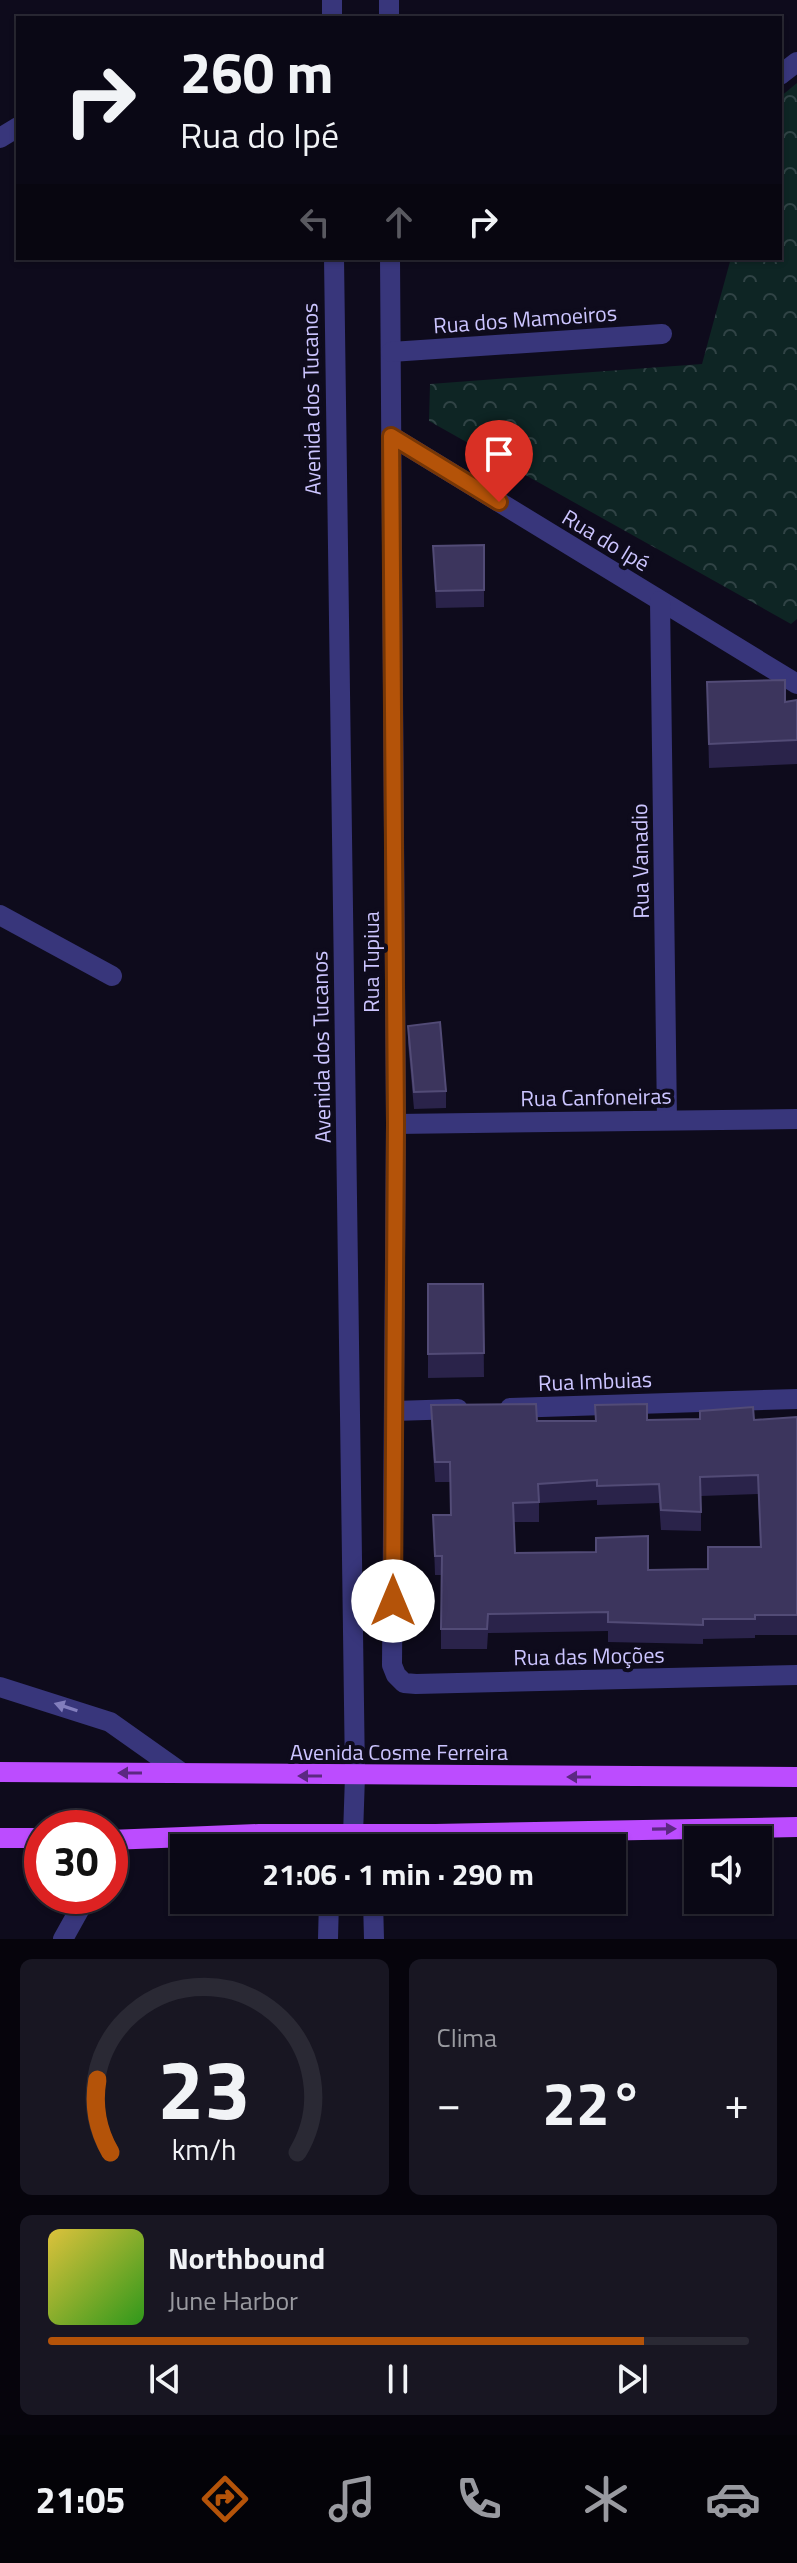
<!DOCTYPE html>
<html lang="pt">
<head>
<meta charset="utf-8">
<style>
  :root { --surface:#0a0815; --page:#181622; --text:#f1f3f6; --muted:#999aa0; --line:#2a2934; --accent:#b45309 }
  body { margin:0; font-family:"Titillium Web",sans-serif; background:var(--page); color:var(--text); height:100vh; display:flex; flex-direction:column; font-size:30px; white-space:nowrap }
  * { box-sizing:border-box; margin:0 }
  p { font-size:26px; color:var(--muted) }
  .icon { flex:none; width:44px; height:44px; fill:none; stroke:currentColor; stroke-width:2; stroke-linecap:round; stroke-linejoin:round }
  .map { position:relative; height:1939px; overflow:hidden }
  .panel { display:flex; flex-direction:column; gap:20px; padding:20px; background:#06040c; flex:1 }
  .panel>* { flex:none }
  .guide { position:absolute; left:16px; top:16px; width:766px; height:244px; border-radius:0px; box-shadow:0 2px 6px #0004,0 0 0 2px var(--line); background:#0a0815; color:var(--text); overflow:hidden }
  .fabs { position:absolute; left:684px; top:1826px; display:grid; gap:16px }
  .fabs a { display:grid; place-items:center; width:88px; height:88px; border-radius:0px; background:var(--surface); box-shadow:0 2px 6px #0004,0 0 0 2px var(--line); font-size:40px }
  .speed { position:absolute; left:24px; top:1810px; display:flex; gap:16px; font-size:40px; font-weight:700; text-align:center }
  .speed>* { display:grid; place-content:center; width:104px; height:104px; border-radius:50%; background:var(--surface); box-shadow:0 2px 6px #0004,0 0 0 2px var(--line); line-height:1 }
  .speed .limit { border:12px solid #d22; background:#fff; color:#111 }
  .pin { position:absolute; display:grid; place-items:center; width:68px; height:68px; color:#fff; margin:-82px -34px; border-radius:50% 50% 50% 0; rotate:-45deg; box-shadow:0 0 8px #0007 }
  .pin .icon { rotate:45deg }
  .me { position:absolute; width:88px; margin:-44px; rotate:0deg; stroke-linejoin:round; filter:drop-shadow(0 0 6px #0008) }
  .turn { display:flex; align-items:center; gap:28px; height:168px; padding:0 32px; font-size:36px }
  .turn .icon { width:104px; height:104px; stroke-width:2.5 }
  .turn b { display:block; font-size:56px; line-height:68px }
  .lanes { display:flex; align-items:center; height:76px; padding:0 32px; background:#0003; justify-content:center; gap:40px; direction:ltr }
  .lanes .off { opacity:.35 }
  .big { font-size:60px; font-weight:700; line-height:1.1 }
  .panel .widget { flex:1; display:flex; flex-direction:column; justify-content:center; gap:12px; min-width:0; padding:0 28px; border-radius:12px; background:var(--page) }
  .panel .dial { align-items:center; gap:0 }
  .dial svg { height:208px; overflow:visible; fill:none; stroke:var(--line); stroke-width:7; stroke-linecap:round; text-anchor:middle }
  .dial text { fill:var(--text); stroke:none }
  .song { display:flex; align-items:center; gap:24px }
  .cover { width:96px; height:96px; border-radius:12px; background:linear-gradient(135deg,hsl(50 70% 55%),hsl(110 70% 35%)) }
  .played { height:8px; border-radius:4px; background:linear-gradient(90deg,var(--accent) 85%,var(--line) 85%) }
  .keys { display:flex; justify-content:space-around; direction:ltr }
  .heat { display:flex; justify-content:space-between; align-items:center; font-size:44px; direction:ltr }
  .panel .tiles { flex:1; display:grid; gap:20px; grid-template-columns:1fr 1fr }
  .widget:last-child { grid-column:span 2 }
  .trip { position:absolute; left:170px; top:1834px; width:456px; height:80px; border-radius:0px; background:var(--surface); box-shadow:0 2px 6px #0004,0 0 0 2px var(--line); font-weight:700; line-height:80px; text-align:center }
  .tab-bar { display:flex; height:128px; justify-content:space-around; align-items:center; background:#040308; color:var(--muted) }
  .tab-bar .icon { width:56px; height:56px }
  .tab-bar .selected { color:var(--accent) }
  .tab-bar b { font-size:36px; color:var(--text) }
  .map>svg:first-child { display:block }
  .forest { fill:url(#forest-crowns) }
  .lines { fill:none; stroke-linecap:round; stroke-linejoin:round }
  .minor { stroke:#38367b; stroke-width:20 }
  .major { stroke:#bc4cff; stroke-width:20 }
  .wall { fill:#2a234a; fill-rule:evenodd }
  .building { fill:#3c355d; stroke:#524b76; stroke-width:2; fill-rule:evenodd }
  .oneway { fill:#827ebd }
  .oneway2 { fill:#5c2882 }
  .route-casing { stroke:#753606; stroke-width:20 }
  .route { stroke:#b45309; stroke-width:14 }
  .labels { text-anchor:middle; stroke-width:8; stroke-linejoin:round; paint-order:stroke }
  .street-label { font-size:22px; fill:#ccc5ff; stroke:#0e0b1c }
</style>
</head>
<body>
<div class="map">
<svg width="797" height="1939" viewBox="0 0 797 1939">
  <defs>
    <pattern id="forest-crowns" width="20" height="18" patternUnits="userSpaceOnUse" patternTransform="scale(2)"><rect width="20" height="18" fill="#0e2524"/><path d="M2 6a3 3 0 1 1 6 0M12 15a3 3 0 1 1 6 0" fill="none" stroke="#304345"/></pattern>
  </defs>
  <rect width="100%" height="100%" fill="#0e0b1c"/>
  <path class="forest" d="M797,83v536l-6,5 -362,-203 1,-37 272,-20 29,-106h49v-161z"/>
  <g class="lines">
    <g class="minor">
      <path d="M332,0v18"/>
      <path d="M389,18v-18"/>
      <path d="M780,75l17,-13"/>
      <path d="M0,138l18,-11"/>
      <path d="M334,258c5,506 16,1012 21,1518l-2,59"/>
      <path d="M390,258l6,866 -4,541 4,10 8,8 12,1 381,-9"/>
      <path d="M391,352l271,-18"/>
      <path d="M391,436l406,248"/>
      <path d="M660,601l7,519"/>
      <path d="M0,915l112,61"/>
      <path d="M396,1124l401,-5"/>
      <path d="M510,1408l287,-9"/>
      <path d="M394,1411l64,-2"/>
      <path d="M0,1687l110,35 72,51"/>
      <path d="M373,1900l1,39"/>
      <path d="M63,1939l24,-43"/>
      <path d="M328,1939l1,-39"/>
    </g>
    <g class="major">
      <path d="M0,1772l797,5"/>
      <path d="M0,1838h42"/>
      <path d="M110,1840l149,-6h176l362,-7"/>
    </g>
  </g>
  <g class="wall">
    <path d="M484,545v62l-48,1 -3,-62z"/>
    <path d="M707,682l78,20 12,-2v64l-88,4z"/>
    <path d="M408,1026l38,65v17l-32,1 -6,-66z"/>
    <path d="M428,1284h55l1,93 -56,1z"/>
    <path d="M431,1405l106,16 217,-1 43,-3v218h-42v3l-52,1v5l-95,-2v-11l-120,2 -1,16h-46v-74h-6l-2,-60h18l-1,-33h-15l-4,-57zM758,1494l2,53 -52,22 -60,1 -52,-32v14l-81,1 -1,-31h25v-19l58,-3v5l62,-2 2,27 40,1v-35z"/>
  </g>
  <g class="building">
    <path d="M484,545v45l-48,1 -3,-45z"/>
    <path d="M785,680v22l12,-2v40l-88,4 -2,-62z"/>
    <path d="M440,1022l6,69 -32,1 -6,-66z"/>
    <path d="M428,1284h55l1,69 -56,1z"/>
    <path d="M536,1404l1,17h59l-1,-16 52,-1v16l53,-1v-8l53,-4 1,13 43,-3v198h-42v4h-52v6l-95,-3v-10l-120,2 -1,15h-46l1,-73h-7l-2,-41h18l-1,-53h-15l-4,-57zM758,1475l3,72h-53v22l-60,1v-34l-52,2v14l-81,1 -2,-50 26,-1 -1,-18 59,-4v6l62,-2 2,26 40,2 -1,-35z"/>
  </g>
  <defs><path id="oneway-solid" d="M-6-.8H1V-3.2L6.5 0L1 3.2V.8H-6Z" transform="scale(2)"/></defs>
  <use class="oneway" href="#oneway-solid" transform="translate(66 1707) rotate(-162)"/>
  <g class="oneway2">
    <use href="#oneway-solid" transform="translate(130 1773) rotate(-180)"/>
    <use href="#oneway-solid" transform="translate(310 1776) rotate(-180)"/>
    <use href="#oneway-solid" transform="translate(579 1777) rotate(-180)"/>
    <use href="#oneway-solid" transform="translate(664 1829) rotate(-1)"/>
  </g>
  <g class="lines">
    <g class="route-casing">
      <path id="route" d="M393,1601l3,-477 -5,-688 108,66"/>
    </g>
    <use href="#route" class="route"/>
  </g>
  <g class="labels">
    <g class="street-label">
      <text transform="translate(525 319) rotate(-4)" y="8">Rua dos Mamoeiros</text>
      <text transform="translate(311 399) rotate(-91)" y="8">Avenida dos Tucanos</text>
      <text transform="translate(606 540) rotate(31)" y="8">Rua do Ipé</text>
      <text transform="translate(640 861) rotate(-91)" y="8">Rua Vanadio</text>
      <text transform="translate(371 962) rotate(-90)" y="8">Rua Tupiua</text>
      <text transform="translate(321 1047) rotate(-91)" y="8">Avenida dos Tucanos</text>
      <text transform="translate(596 1097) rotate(-1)" y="8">Rua Canfoneiras</text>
      <text transform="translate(595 1381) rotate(-2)" y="8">Rua Imbuias</text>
      <text transform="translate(589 1656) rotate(-1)" y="8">Rua das Moções</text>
      <text x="399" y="1760">Avenida Cosme Ferreira</text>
    </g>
  </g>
</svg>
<div class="fabs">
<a><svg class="icon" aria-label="sound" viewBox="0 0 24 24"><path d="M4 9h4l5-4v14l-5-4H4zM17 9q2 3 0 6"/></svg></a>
</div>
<div class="speed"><div class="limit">30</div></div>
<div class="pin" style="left:499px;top:502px;background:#d93025"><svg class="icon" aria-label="arrive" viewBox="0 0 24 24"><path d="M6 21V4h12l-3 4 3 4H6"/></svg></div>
<svg class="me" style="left:393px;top:1601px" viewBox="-20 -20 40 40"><circle r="19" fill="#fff"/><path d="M0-13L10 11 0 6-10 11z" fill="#b45309"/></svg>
<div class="trip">21:06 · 1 min · 290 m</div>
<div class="guide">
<div class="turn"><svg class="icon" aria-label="right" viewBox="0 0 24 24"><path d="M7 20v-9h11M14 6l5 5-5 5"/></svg><div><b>260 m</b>Rua do Ipé</div></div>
<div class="lanes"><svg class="icon off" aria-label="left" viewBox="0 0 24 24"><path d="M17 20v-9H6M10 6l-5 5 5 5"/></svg><svg class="icon off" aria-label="ahead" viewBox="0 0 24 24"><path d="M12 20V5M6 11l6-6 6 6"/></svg><svg class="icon" aria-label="right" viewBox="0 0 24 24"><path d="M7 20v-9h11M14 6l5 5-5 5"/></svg></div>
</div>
</div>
<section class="panel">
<div class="tiles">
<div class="widget dial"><svg viewBox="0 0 100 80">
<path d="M14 69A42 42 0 1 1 86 69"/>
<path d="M14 69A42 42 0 0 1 9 41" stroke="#b45309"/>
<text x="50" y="56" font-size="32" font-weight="700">23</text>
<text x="50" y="72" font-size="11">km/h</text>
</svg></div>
<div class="widget"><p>Clima</p>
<div class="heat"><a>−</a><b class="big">22°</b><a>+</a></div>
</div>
<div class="widget">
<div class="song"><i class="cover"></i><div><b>Northbound</b><p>June Harbor</p></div></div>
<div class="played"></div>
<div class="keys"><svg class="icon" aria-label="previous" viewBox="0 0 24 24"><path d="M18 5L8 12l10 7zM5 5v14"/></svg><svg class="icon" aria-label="pause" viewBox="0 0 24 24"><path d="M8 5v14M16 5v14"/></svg><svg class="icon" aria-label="next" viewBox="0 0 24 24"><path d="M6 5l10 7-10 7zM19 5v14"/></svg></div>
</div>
</div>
</section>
<nav class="tab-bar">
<b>21:05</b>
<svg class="icon selected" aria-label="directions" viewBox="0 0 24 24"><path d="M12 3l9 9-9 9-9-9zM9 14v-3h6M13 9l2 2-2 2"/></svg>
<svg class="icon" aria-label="music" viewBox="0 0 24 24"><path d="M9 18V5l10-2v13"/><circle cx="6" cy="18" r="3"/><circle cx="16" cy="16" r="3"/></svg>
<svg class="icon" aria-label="phone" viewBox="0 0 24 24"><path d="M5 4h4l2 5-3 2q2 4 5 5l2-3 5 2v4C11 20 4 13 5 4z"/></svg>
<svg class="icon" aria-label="climate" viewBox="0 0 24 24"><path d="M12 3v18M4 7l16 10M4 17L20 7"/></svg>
<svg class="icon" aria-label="car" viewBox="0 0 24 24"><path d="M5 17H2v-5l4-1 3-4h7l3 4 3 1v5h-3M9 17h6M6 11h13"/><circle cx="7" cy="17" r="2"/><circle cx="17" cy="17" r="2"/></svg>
</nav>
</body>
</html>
